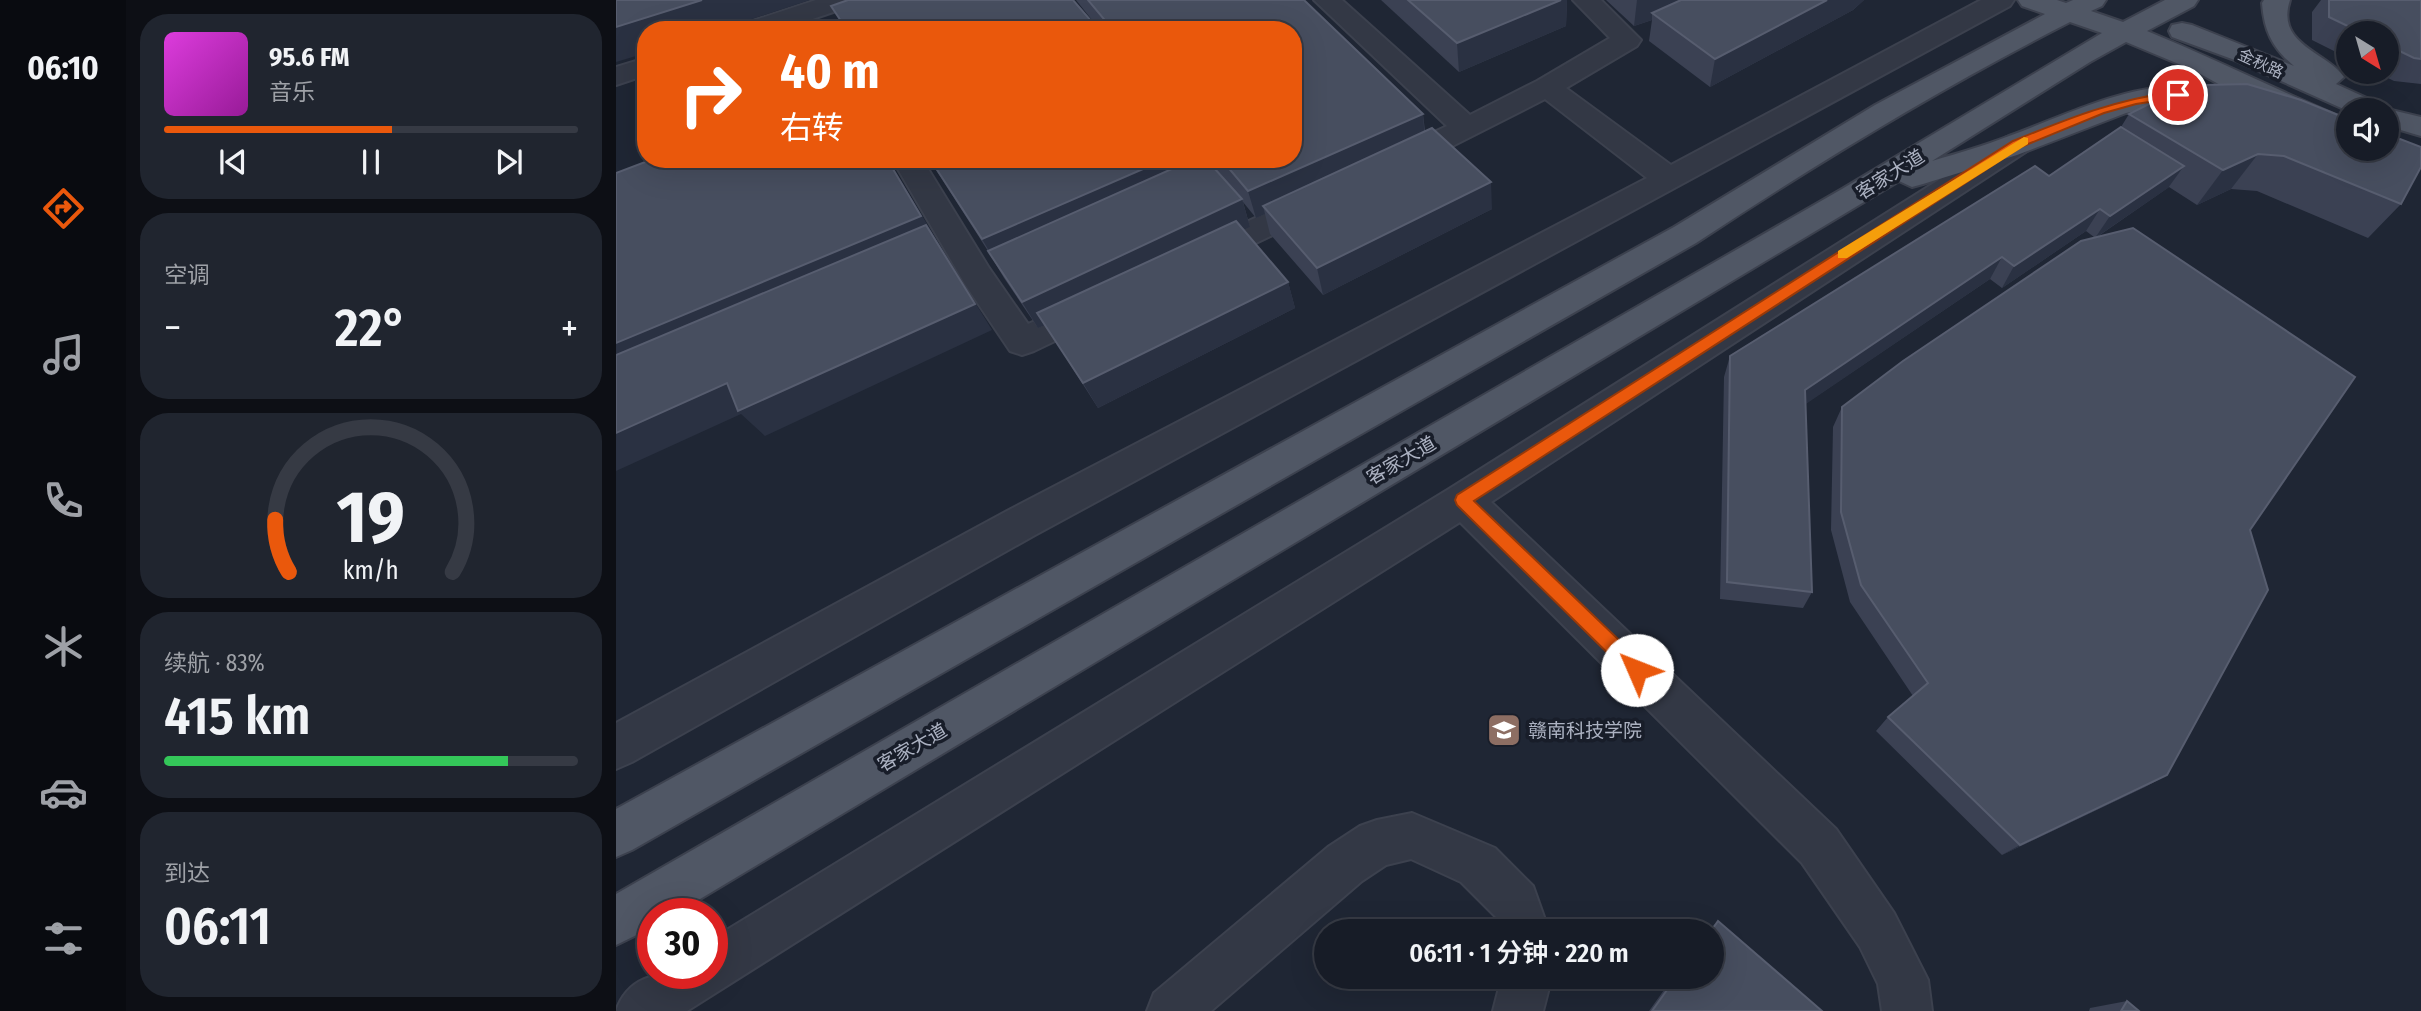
<!DOCTYPE html>
<html lang="zh">
<head>
<meta charset="utf-8">
<style>
  :root { --surface:#171c27; --page:#20252f; --text:#f1f3f6; --muted:#9ea1a7; --line:#363a44; --accent:#ea580c }
  body { margin:0; font-family:"Fira Sans Condensed","Noto Sans SC",sans-serif; background:var(--page); color:var(--text); height:100vh; display:flex; flex-direction:column; font-size:26px; white-space:nowrap }
  * { box-sizing:border-box; margin:0 }
  p { font-size:23px; color:var(--muted) }
  .icon { flex:none; width:38px; height:38px; fill:none; stroke:currentColor; stroke-width:2; stroke-linecap:round; stroke-linejoin:round }
  .map { position:relative; flex:1; overflow:hidden }
  .panel { display:flex; flex-direction:column; gap:14px; padding:14px; background:#0d0f15; width:490px }
  .panel>* { flex:none }
  .top-card { position:absolute; left:21px; top:21px; width:665px; height:147px; border-radius:28px; box-shadow:0 7px 28px #0002,0 0 0 2px var(--line); background:#ea580c; color:#fff; overflow:hidden }
  .needle { width:46px; rotate:143deg }
  .fabs { position:absolute; left:1720px; top:21px; display:grid; gap:14px }
  .fabs a { display:grid; place-items:center; width:63px; height:63px; border-radius:50%; background:var(--surface); box-shadow:0 7px 28px #0002,0 0 0 2px var(--line); font-size:35px }
  .speed { position:absolute; left:21px; top:898px; display:flex; gap:14px; font-size:35px; font-weight:700; text-align:center }
  .speed>* { display:grid; place-content:center; width:91px; height:91px; border-radius:50%; background:var(--surface); box-shadow:0 7px 28px #0002,0 0 0 2px var(--line); line-height:1 }
  .speed .limit { border:10px solid #d22; background:#fff; color:#111 }
  .pin { position:absolute; display:grid; place-items:center; width:60px; height:60px; color:#fff; margin:-30px; border:4px solid #fff; border-radius:50%; box-shadow:0 2px 7px #0007 }
  .me { position:absolute; width:77px; margin:-38px; rotate:314deg; stroke-linejoin:round; filter:drop-shadow(0 0 5px #0008) }
  .turn { display:flex; align-items:center; gap:24px; height:147px; padding:0 28px; font-size:32px }
  .turn .icon { width:91px; height:91px; stroke-width:2.5 }
  .turn b { display:block; font-size:49px; line-height:60px }
  .big { font-size:52px; font-weight:600; line-height:1.1 }
  .panel .tile { flex:1; display:flex; flex-direction:column; justify-content:center; gap:10px; min-width:0; padding:0 24px; border-radius:28px; background:var(--page) }
  .panel .dial { align-items:center; gap:0 }
  .dial svg { height:182px; overflow:visible; fill:none; stroke:var(--line); stroke-width:7; stroke-linecap:round; text-anchor:middle }
  .dial text { fill:var(--text); stroke:none }
  .song { display:flex; align-items:center; gap:21px }
  .cover { width:84px; height:84px; border-radius:10px; background:linear-gradient(135deg,hsl(300 70% 55%),hsl(300 70% 35%)) }
  .played { height:7px; border-radius:4px; background:linear-gradient(90deg,var(--accent) 55%,var(--line) 55%) }
  .keys { display:flex; justify-content:space-around; direction:ltr }
  .heat { display:flex; justify-content:space-between; align-items:center; font-size:38px; direction:ltr }
  .charge { height:10px; border-radius:5px; background:linear-gradient(90deg,#34c759 83%,var(--line) 0) }
  .trip { position:absolute; left:698px; top:919px; width:410px; height:70px; border-radius:35px; background:var(--surface); box-shadow:0 7px 28px #0002,0 0 0 2px var(--line); font-weight:600; line-height:70px; text-align:center }
  main { display:flex; flex:1; min-height:0 }
  .menu { display:flex; flex-direction:column; width:126px; justify-content:space-around; align-items:center; background:#090b10; color:var(--muted) }
  .menu .icon { width:49px; height:49px }
  .menu .on { color:var(--accent) }
  .menu b { font-size:32px; color:var(--text) }
  .map>svg:first-child { display:block }
  .lines { fill:none; stroke-linecap:round; stroke-linejoin:round }
  .minor-casing { stroke:#3c414e; stroke-width:4 }
  .major-casing { stroke:#3c414e; stroke-width:4 }
  .minor { fill:#333845; fill-rule:evenodd }
  .major { fill:#505765; fill-rule:evenodd }
  .wall { fill:#3b4153 }
  .shaded-wall { fill:#2a3142 }
  .building { fill:#474e5f; stroke:#575d6f; stroke-width:2 }
  .route { fill:#ea580c; stroke:#983908; stroke-width:2 }
  .slow { fill:#f59e0b }
  .labels { text-anchor:middle; stroke-width:7; stroke-linejoin:round; paint-order:stroke }
  .far-street-label { font-size:16px; fill:#acb2c2; stroke:#181d29 }
  .street-label { font-size:19px; fill:#acb2c2; stroke:#181d29 }
  .poi-label { font-size:19px; fill:#acb2c2; stroke:#181d29; text-anchor:start }
</style>
</head>
<body>
<main>
<nav class="menu">
<b>06:10</b>
<svg class="icon on" aria-label="directions" viewBox="0 0 24 24"><path d="M12 3l9 9-9 9-9-9zM9 14v-3h6M13 9l2 2-2 2"/></svg>
<svg class="icon" aria-label="music" viewBox="0 0 24 24"><path d="M9 18V5l10-2v13"/><circle cx="6" cy="18" r="3"/><circle cx="16" cy="16" r="3"/></svg>
<svg class="icon" aria-label="phone" viewBox="0 0 24 24"><path d="M5 4h4l2 5-3 2q2 4 5 5l2-3 5 2v4C11 20 4 13 5 4z"/></svg>
<svg class="icon" aria-label="climate" viewBox="0 0 24 24"><path d="M12 3v18M4 7l16 10M4 17L20 7"/></svg>
<svg class="icon" aria-label="car" viewBox="0 0 24 24"><path d="M5 17H2v-5l4-1 3-4h7l3 4 3 1v5h-3M9 17h6M6 11h13"/><circle cx="7" cy="17" r="2"/><circle cx="17" cy="17" r="2"/></svg>
<svg class="icon" aria-label="filters" viewBox="0 0 24 24"><path d="M4 7h16M4 17h16"/><circle cx="9" cy="7" r="2"/><circle cx="15" cy="17" r="2"/></svg>
</nav>
<section class="panel">
<div class="tile">
<div class="song"><i class="cover"></i><div><b>95.6 FM</b><p>音乐</p></div></div>
<div class="played"></div>
<div class="keys"><svg class="icon" aria-label="previous" viewBox="0 0 24 24"><path d="M18 5L8 12l10 7zM5 5v14"/></svg><svg class="icon" aria-label="pause" viewBox="0 0 24 24"><path d="M8 5v14M16 5v14"/></svg><svg class="icon" aria-label="next" viewBox="0 0 24 24"><path d="M6 5l10 7-10 7zM19 5v14"/></svg></div>
</div>
<div class="tile"><p>空调</p>
<div class="heat"><a>−</a><b class="big">22°</b><a>+</a></div>
</div>
<div class="tile dial"><svg viewBox="0 0 100 80">
<path d="M14 69A42 42 0 1 1 86 69"/>
<path d="M14 69A42 42 0 0 1 8 46" stroke="#ea580c"/>
<text x="50" y="56" font-size="32" font-weight="700">19</text>
<text x="50" y="72" font-size="11">km/h</text>
</svg></div>
<div class="tile"><p>续航 · 83%</p><b class="big">415 km</b><div class="charge"></div></div>
<div class="tile"><p>到达</p><b class="big">06:11</b></div>
</section>
<div class="map">
<svg width="1805" height="1011" viewBox="0 0 1805 1011">
  <rect width="100%" height="100%" fill="#1f2634"/>
  <g class="lines">
    <g class="minor-casing">
      <g id="minor">
        <path d="M200,0h39l-4,6 -71,24h-40l3,-6z"/>
        <path d="M698,0h28l128,115 67,-34 73,-43 -37,-38h28l40,40 -4,6 -71,42 105,77 310,-165h33l-4,6 -975,529 -403,227 -16,7v-46l391,-212 640,-333 -102,-79 -138,70 -11,3 -11,-3 -4,-7 4,-7 62,-29z"/>
        <path d="M30,58v17l-30,10v-18z"/>
        <path d="M1401,134l10,3 5,7 -5,7 -536,351 345,327 58,84 34,67 4,31h-50l-4,-27 -18,-37 -58,-84 -342,-341 -773,489h-71c15,-44 58,-38 96,-38v-34l737,-450 558,-352z"/>
        <path d="M276,159h30l67,109 39,56 65,-28 12,3 5,9 -5,9 -71,34 -12,4 -12,-4 -45,-67z"/>
        <path d="M698,191l11,3 5,8 -5,8 -113,54 -11,4 -11,-4 -5,-8 5,-8z"/>
        <path d="M796,813l83,35 38,38 16,45h-48l-5,-14 -35,-35 -50,-23 -25,6 -24,16 -151,130h-64l7,-18 174,-146 32,-21 17,-6z"/>
        <path d="M886,976h50l-9,35h-50z"/>
      </g>
    </g>
    <g class="major-casing">
      <g id="major">
        <path d="M1402,0h39l9,3 7,-3h33l-4,6 -11,5 32,11 42,-22h33l-4,6 -47,25c68,28 134,61 201,89v20l-113,-47 -42,-23 -67,-28 -36,20 -158,99c26,-8 52,-15 77,-25 68,-25 143,-65 217,-45l4,6 -4,6 -10,3 -51,-1 -39,8 -109,42 -94,29 -11,3 -13,-6 -1224,733h-22v13l-37,18v-51l1226,-705 260,-156 -32,-11c-129,66 -253,141 -374,221l-1064,607 -16,7v-48l1058,-582 201,-122 170,-91 -23,-8z"/>
        <path d="M1648,0h26c-15,45 37,52 54,77l-8,7 44,20 3,4 38,9v19l-34,-10v-16l-39,1 -116,-52 -60,-22 -3,-6 3,-6 10,-2 10,2 102,41c-22,-18 -30,-36 -32,-63z"/>
      </g>
    </g>
    <use href="#minor" class="minor"/>
    <use href="#major" class="major"/>
  </g>
  <g class="wall">
    <path d="M460,0h228l119,114 2,17 67,78 -169,86 -53,-61 -5,-20 -9,4 -13,-16 7,25 -6,3 44,52 7,26 -197,100 -53,-83 -7,3 -34,-50 -16,-27 -59,-92h277l16,19 -15,-19h86v-129h-193z"/>
    <path d="M765,0h186l-1,26 -107,46z"/>
    <path d="M990,0h258l-11,10 -143,77 -61,-46 3,-21 -18,6z"/>
    <path d="M1705,0h100v84l-27,-3 -18,-9h11v-39h-39v25l-36,-18v-28z"/>
    <path d="M1549,96l236,108 -33,34 -111,-47 -26,-2 -34,16 -28,-18 -72,50 153,293 -83,245 -22,12 -143,68 -126,-124 12,-14 25,-21 -63,-94 -19,-72 2,-103 9,-20 252,-170 -8,-6 -84,57 -12,-9 -185,125 7,188 -9,16 -83,-9 4,-222 6,-21 319,-180 72,-49 8,-13z"/>
    <path d="M1102,921l104,90h-173l25,-35h38v-45h-4z"/>
    <path d="M1511,1001l12,10h-50l1,-3z"/>
  </g>
  <g class="shaded-wall">
    <path d="M86,0h108l-92,30h-72v23l-30,9v-35z"/>
    <path d="M945,0h6l-1,26 -107,46 -2,-29z"/>
    <path d="M1021,0h65l-50,13v7l-18,6z"/>
    <path d="M1211,0h37l-11,10 -143,77 5,-28z"/>
    <path d="M807,114l2,28 -162,64 2,8 -9,4 -8,-27z"/>
    <path d="M1642,154l-27,35 -34,16 26,-35z"/>
    <path d="M271,159h1l51,85 53,86 -227,106 -24,-22 -125,57v-38l111,-50 248,-79 -359,77v-38z"/>
    <path d="M550,159h38l-206,107 -16,-27z"/>
    <path d="M1568,166l-16,22 -73,50 15,-22z"/>
    <path d="M875,182l1,27 -169,86 -6,-27z"/>
    <path d="M626,199l8,28 -205,98 -8,-12 8,12 -7,3 -16,-26z"/>
    <path d="M1484,209l-14,22 -84,57 12,-22z"/>
    <path d="M1386,257l-12,22 -193,131 8,-20z"/>
    <path d="M672,282l7,26 -197,100 -15,-25z"/>
    <path d="M1551,775l-22,12 -143,68 18,-10z"/>
  </g>
  <g class="building">
    <path d="M0,0h86l-86,27z"/>
    <path d="M232,0h225l26,30h-252l-16,-24z"/>
    <path d="M472,0h216l119,114 -175,77 -27,-32h72v-129h-180z"/>
    <path d="M792,0h153l-104,43z"/>
    <path d="M1065,0h146l-112,59 -63,-46z"/>
    <path d="M1713,0h92v59l-7,-1 -27,-13v-12h-25l-33,-16z"/>
    <path d="M1631,84l54,16 47,19v30h39v-15l34,13v20l-20,37 -117,-48 -26,-2 -35,16 -94,-56 36,-18 41,-11z"/>
    <path d="M1505,127l63,39 -74,50 -10,-7 -86,57 -12,-9 -197,133 7,202 -85,-10 3,-226 305,-190 14,10z"/>
    <path d="M816,128l59,54 -174,86 -54,-62z"/>
    <path d="M37,159h234l34,57 -305,127v-170z"/>
    <path d="M314,159h236l-184,80z"/>
    <path d="M578,159h12l36,40 -220,103 -34,-51z"/>
    <path d="M620,221l52,61 -205,101 -46,-70z"/>
    <path d="M310,225l49,79 -237,107 -11,-28 -111,50v-78z"/>
    <path d="M1517,228l222,149 -105,153 18,60 -101,185 -147,70 -132,-128 40,-34 -67,-98 -20,-73 1,-105 61,-46 178,-120z"/>
    <path d="M1102,921l104,90h-170l25,-35h35l-1,-45z"/>
    <path d="M1511,1001l12,10h-18z"/>
  </g>
  <path class="route" d="M1562,91l6,4 -2,2 -46,7 -32,9 -83,34 -547,354 170,163 2,6 -2,6 -7,2 -6,-2 -174,-171 -2,-5 2,-5 556,-354c59,-24 101,-41 165,-50z"/>
  <path class="slow" d="M1408,137l4,1v6l-181,114h-9v-7z"/>
  <defs>
    <g id="university-square" transform="scale(1.75)"><rect x="-9" y="-9" width="18" height="18" rx="4" fill="#8d6e63" stroke="#181d29"/><path d="M0-5L7-2L0 1L-7-2ZM-4 1L0 2.5L4 1V4Q0 6-4 4Z" fill="#fff"/></g>
  </defs>
  <g fill-rule="evenodd">
    <use href="#university-square" x="888" y="730"/>
  </g>
  <g class="labels">
    <g class="far-street-label">
      <text transform="translate(1645 63) rotate(25)" y="6">金秋路</text>
    </g>
    <g class="street-label">
      <text transform="translate(1274 174) rotate(-32)" y="7">客家大道</text>
      <text transform="translate(785 460) rotate(-30)" y="7">客家大道</text>
      <text transform="translate(296 747) rotate(-30)" y="7">客家大道</text>
    </g>
    <g class="poi-label">
      <text x="912" y="737">赣南科技学院</text>
    </g>
  </g>
</svg>
<div class="fabs">
<a><svg class="needle" viewBox="-14 -14 28 28"><path d="M0-13l5 13h-10z" fill="#e53935"/><path d="M0 13l5-13h-10z" fill="#9ea1a7"/></svg></a>
<a><svg class="icon" aria-label="sound" viewBox="0 0 24 24"><path d="M4 9h4l5-4v14l-5-4H4zM17 9q2 3 0 6"/></svg></a>
</div>
<div class="speed"><div class="limit">30</div></div>
<div class="pin" style="left:1562px;top:95px;background:#d93025"><svg class="icon" aria-label="arrive" viewBox="0 0 24 24"><path d="M6 21V4h12l-3 4 3 4H6"/></svg></div>
<svg class="me" style="left:1021px;top:670px" viewBox="-20 -20 40 40"><circle r="19" fill="#fff"/><path d="M0-13L10 11 0 6-10 11z" fill="#ea580c"/></svg>
<div class="trip">06:11 · 1 分钟 · 220 m</div>
<div class="top-card">
<div class="turn"><svg class="icon" aria-label="right" viewBox="0 0 24 24"><path d="M7 20v-9h11M14 6l5 5-5 5"/></svg><div><b>40 m</b>右转</div></div>
</div>
</div>
</main>
</body>
</html>
